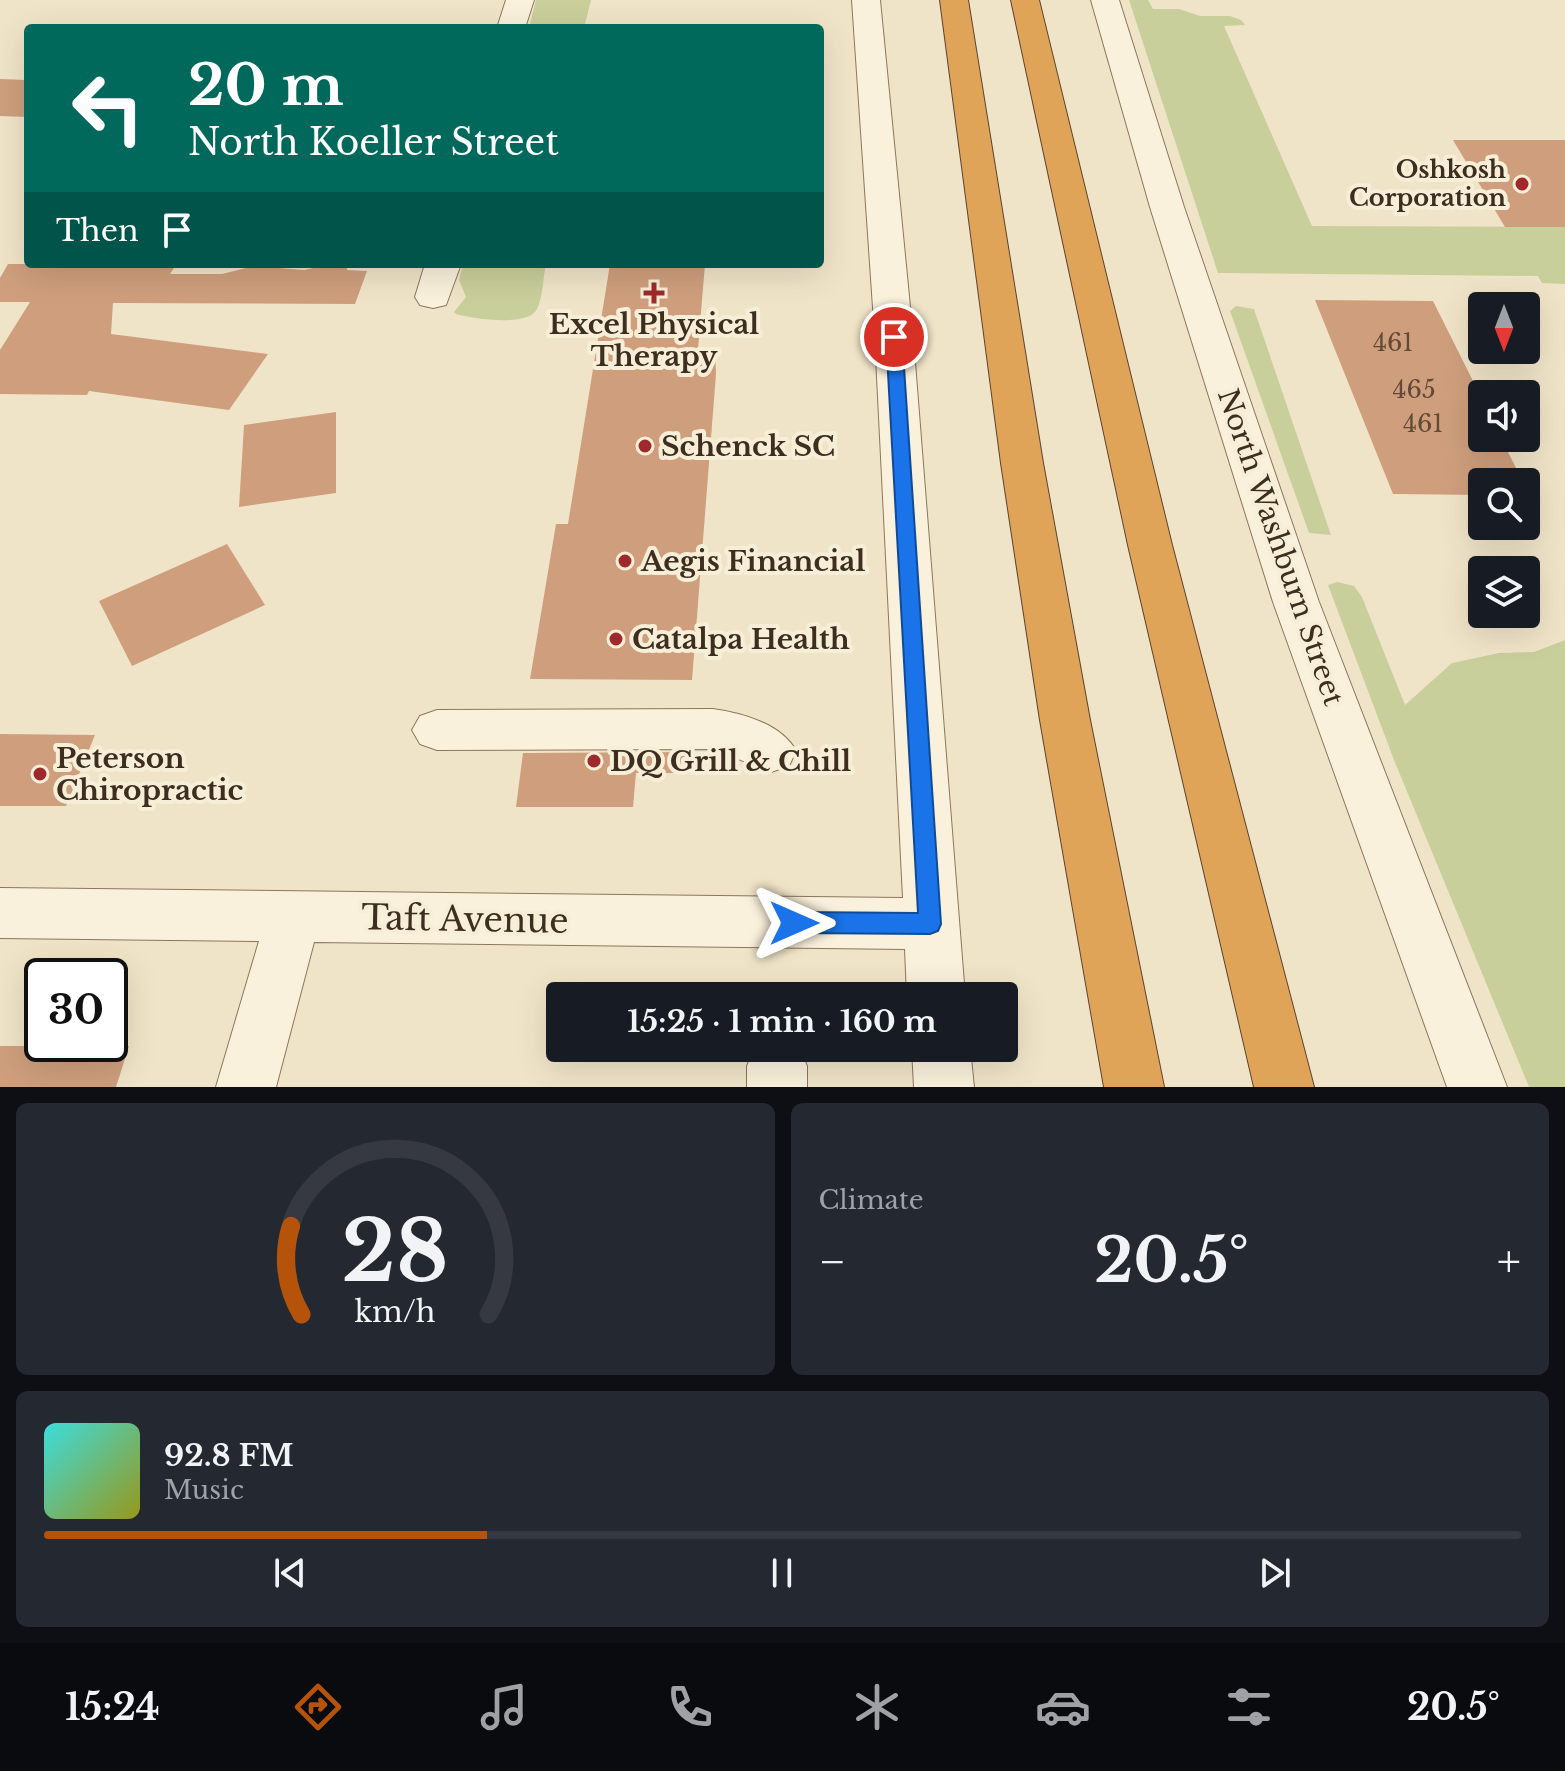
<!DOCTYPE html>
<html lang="en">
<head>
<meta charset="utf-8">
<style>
  :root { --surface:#171b24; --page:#242831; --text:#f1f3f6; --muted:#9ea1a6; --line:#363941; --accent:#b45309 }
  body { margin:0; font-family:"Libre Baskerville",serif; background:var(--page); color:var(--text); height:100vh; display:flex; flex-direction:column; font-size:30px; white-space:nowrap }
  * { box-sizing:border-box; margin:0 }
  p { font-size:26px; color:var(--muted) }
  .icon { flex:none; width:44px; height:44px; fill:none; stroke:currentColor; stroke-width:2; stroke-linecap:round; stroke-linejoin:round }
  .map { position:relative; height:1087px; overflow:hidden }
  .sheet { display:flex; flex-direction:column; gap:16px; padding:16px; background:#0d0f14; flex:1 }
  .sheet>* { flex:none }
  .top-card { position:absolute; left:24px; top:24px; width:800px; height:244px; border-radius:8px; box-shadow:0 8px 32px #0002; background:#00695c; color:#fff; overflow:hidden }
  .needle { width:52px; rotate:180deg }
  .buttons { position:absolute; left:1468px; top:292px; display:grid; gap:16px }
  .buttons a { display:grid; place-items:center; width:72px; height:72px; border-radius:8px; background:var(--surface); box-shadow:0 8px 32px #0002; font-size:40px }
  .speed { position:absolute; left:24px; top:958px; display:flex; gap:16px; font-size:40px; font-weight:700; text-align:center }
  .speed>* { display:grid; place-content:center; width:104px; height:104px; border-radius:50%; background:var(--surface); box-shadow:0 8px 32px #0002; line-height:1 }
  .speed .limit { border:4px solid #111; border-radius:12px; background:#fff; color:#111 }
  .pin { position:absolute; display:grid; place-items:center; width:68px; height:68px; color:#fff; margin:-34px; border:4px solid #fff; border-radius:50%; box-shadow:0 2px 8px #0007 }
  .me { position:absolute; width:88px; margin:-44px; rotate:90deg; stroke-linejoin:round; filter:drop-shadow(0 0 6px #0008) }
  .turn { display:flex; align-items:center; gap:28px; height:168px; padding:0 32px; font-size:36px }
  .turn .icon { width:104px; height:104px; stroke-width:2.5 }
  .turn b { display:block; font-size:56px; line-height:68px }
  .then { display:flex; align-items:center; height:76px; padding:0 32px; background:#0003; gap:16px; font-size:30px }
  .big { font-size:60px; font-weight:700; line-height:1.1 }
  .sheet .tile { flex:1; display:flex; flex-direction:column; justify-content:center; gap:12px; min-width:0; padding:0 28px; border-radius:12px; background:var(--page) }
  .sheet .dial { align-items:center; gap:0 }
  .dial svg { height:208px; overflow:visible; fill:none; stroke:var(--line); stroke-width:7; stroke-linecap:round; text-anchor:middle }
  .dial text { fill:var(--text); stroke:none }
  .song { display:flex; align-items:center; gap:24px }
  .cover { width:96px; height:96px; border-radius:12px; background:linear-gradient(135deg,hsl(180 70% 55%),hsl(60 70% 35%)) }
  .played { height:8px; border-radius:4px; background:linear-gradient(90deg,var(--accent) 30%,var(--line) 30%) }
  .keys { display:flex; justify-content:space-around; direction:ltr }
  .heat { display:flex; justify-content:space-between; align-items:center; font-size:44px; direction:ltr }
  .sheet .tiles { flex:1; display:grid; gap:16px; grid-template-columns:1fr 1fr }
  .tile:last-child { grid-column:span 2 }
  .trip { position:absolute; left:546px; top:982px; width:472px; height:80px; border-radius:8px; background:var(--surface); box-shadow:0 8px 32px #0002; font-weight:700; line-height:80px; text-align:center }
  .tab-bar { display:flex; height:128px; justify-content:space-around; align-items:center; background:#090b0e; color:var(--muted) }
  .tab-bar .icon { width:56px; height:56px }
  .tab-bar .current { color:var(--accent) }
  .tab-bar b { font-size:36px; color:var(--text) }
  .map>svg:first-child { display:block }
  .green { fill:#c9cf9b }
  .building { fill:#cf9f7d }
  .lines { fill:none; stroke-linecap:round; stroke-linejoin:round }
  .minor-casing { stroke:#8d765c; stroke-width:2 }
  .highway-casing { stroke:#5b4430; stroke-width:2 }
  .minor { fill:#faf1dc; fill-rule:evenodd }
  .highway { fill:#e0a458; fill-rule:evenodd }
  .route { fill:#1a73e8; stroke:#114b97; stroke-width:2 }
  .poi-dot { fill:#9e2a2b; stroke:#f7eed8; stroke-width:3 }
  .labels { text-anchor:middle; stroke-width:8; stroke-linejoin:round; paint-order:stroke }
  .far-poi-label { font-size:24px; font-weight:bold; fill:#3d2e20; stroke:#f7eed8; text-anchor:end }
  .number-label { font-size:24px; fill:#624a37 }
  .poi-label { font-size:28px; font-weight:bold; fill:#3d2e20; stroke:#f7eed8; text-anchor:start }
  .street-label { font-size:28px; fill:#3d2e20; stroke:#f7eed8 }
  .near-street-label { font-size:34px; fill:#3d2e20; stroke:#f7eed8 }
</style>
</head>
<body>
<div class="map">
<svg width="1565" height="1087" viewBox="0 0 1565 1087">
  <rect width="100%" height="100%" fill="#f0e4c8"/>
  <g class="green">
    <path d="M536,0h55l-7,28h-55z"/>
    <path d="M1129,0h19l5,9h26l21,7h30l11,4 4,5 -21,1 88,200 253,1v57l-23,-1 -4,-7 -320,-3z"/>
    <path d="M463,264h83c-3,13 -3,33 -9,45 -8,18 -65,10 -81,5l-2,-2 12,-15 -7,-17z"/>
    <path d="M1236,306l18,3 77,226 -22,-2 -79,-222z"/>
    <path d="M1337,582l17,4 8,11 43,108 47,-42 47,-10 35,-1 31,-12v447h-36l-135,-327 -66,-175z"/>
  </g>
  <g class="building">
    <path d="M0,79l28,1v37l-28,-1z"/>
    <path d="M1453,140h112v87h-60z"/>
    <path d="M8,264h147l-1,4h20l-4,6h52l32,-8 50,4 14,-3h29v3l20,1 -12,33 -242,-1 -2,31 157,20 -39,56 -140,-19 -2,4 -87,-1v-44l30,-48h-30v-24z"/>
    <path d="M610,264h95l-7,85h17l1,25 -24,306 -162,-1 26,-155h12z"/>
    <path d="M1315,300l118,1 49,98v39h19l22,44h-41v13l-89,-1z"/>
    <path d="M336,412v81l-97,14 5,-82z"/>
    <path d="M227,544l38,61 -133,61 -33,-65z"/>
    <path d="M0,734l95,1 -29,71h-66z"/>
    <path d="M690,752l-2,21h-52l-3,34h-117l7,-54z"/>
    <path d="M0,1046h129l-13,41h-116z"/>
  </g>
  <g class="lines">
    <g class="minor-casing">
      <g id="minor">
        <path d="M506,0h28l-9,28h-28z"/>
        <path d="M852,0h28l33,337 52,659h-58l-2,-47 -591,-7 -38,145h-60l43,-146 -259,-3v-50l903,10 -28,-561z"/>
        <path d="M1091,0h28l65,207 135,395 188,485h-60l-174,-485 -123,-395z"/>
        <path d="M425,264h36l-15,41 -13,3 -13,-3 -5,-8z"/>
        <path d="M713,709c29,4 69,15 83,42l-7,15 -18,6 -58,-23 -276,1 -17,-6 -8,-14 8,-14 17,-6z"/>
        <path d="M755,1048h44l8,18v21h-60v-21z"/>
        <path d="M912,1048h58l4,39h-60z"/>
      </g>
    </g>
    <g class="highway-casing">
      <g id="highway">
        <path d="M940,0h28l75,463 47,257 74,367h-60l-64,-367 -39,-257z"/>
        <path d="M1011,0h28l133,545 142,542h-60l-126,-542z"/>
      </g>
    </g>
    <use href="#minor" class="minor"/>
    <use href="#highway" class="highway"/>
  </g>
  <path class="route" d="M894,332l8,5 39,587 -3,7 -8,3 -136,-1 -8,-3 -4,-7 4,-8 8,-3 124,1 -32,-576z"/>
  <g class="poi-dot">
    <circle cx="1522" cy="184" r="8"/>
    <path d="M650 281h8v8h8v8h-8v8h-8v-8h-8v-8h8z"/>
    <circle cx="645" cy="446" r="8"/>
    <circle cx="625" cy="561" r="8"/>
    <circle cx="616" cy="639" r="8"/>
    <circle cx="594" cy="761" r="8"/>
    <circle cx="40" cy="774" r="8"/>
  </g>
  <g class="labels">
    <g class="far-poi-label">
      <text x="1506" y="178">Oshkosh<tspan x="1506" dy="28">Corporation</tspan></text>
    </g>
    <g class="number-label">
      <text x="1393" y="351">461</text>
      <text x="1414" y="398">465</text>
      <text x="1423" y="432">461</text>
    </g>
    <g class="poi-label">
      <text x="654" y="334" text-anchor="middle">Excel Physical<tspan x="654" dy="32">Therapy</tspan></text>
      <text x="661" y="456">Schenck SC</text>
      <text x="641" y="571">Aegis Financial</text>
      <text x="632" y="649">Catalpa Health</text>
      <text x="56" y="768">Peterson<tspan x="56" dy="32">Chiropractic</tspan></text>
      <text x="610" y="771">DQ Grill &amp; Chill</text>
    </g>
    <g class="street-label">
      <text transform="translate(1281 547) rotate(71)" y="10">North Washburn Street</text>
    </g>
    <g class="near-street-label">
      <text transform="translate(465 919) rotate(1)" y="12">Taft Avenue</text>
    </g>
  </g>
</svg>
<div class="buttons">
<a><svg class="needle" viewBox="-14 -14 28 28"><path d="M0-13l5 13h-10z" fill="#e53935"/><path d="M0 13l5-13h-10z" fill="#9ea1a6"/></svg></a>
<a><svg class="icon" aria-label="sound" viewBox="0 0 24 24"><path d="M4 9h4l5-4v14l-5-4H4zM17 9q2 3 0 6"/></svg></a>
<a><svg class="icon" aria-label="search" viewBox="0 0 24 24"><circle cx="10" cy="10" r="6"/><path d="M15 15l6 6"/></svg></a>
<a><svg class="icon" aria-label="layers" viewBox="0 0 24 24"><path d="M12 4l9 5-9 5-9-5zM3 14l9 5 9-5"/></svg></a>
</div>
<div class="speed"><div class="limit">30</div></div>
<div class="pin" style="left:894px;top:337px;background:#d93025"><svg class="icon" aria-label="arrive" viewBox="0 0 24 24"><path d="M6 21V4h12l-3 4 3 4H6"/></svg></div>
<svg class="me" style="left:794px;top:923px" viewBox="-20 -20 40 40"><path d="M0-17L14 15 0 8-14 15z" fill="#1a73e8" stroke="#fff" stroke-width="4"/></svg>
<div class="trip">15:25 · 1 min · 160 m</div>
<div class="top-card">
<div class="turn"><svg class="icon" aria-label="left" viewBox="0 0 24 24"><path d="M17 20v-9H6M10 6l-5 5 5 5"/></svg><div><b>20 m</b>North Koeller Street</div></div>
<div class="then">Then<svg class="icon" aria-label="arrive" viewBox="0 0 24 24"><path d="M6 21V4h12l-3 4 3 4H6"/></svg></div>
</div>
</div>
<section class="sheet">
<div class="tiles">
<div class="tile dial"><svg viewBox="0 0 100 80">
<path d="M14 69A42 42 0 1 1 86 69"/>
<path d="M14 69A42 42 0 0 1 10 35" stroke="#b45309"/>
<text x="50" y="56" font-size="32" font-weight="700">28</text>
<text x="50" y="72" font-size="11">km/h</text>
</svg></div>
<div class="tile"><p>Climate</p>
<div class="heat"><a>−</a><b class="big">20.5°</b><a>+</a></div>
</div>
<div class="tile">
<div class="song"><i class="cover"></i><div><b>92.8 FM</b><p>Music</p></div></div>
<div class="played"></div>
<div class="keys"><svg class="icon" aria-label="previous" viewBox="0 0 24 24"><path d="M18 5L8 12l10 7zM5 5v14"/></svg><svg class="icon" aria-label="pause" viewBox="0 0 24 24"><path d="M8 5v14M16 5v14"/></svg><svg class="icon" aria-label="next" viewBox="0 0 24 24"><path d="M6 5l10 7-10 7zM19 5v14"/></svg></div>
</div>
</div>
</section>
<nav class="tab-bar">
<b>15:24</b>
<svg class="icon current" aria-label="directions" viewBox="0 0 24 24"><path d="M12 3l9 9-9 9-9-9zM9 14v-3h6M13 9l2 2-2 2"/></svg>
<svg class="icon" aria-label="music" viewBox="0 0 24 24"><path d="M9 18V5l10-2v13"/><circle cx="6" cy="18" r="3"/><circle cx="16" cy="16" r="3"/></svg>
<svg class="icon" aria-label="phone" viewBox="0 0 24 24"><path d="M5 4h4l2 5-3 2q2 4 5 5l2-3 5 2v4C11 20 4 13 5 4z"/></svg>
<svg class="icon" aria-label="climate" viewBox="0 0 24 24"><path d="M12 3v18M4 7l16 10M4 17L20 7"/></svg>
<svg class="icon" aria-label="car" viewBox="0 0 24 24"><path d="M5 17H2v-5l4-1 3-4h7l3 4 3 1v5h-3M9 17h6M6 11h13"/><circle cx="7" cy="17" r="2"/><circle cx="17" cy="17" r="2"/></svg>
<svg class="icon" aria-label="filters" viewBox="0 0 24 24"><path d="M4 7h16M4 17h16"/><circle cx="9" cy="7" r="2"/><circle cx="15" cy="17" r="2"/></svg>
<b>20.5°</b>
</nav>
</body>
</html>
